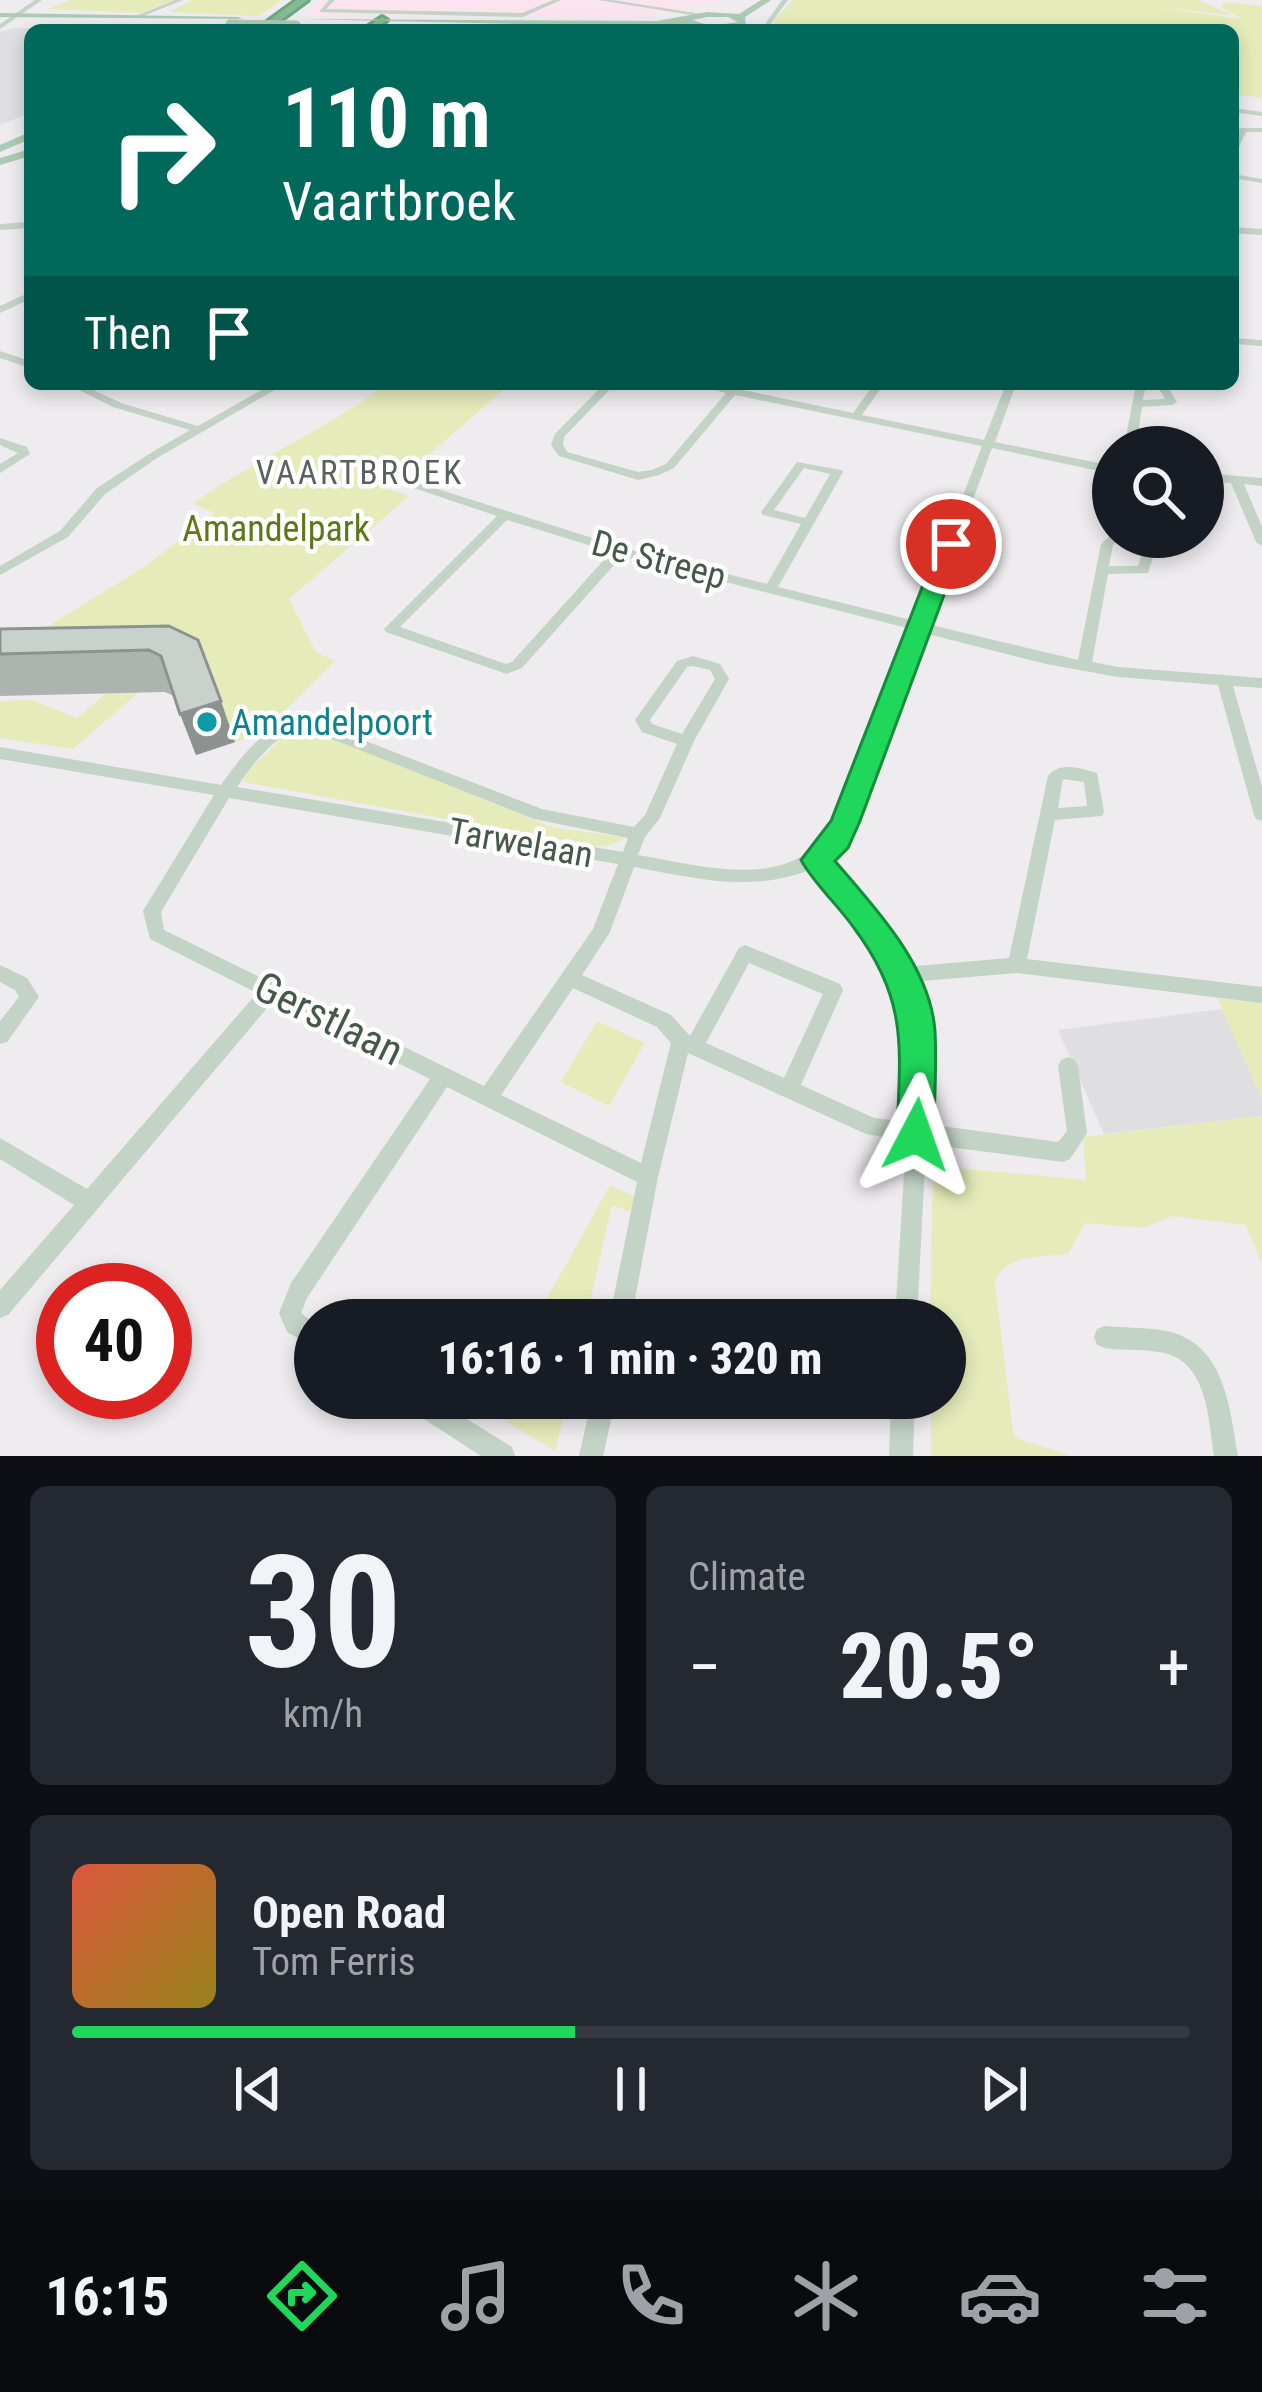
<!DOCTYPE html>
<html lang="en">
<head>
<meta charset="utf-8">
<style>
  :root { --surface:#171b24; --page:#242831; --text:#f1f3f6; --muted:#9ea1a6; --line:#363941; --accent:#1ed75b }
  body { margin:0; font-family:"Roboto Condensed",sans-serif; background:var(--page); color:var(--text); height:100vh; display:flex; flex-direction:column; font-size:45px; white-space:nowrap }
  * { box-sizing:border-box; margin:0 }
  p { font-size:39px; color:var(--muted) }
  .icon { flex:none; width:66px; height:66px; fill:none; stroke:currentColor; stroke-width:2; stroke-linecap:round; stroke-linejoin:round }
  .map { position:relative; height:1456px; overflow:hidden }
  .side { display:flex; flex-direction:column; gap:30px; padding:30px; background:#0d0f14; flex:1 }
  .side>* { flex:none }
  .guide { position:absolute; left:24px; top:24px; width:1215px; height:366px; border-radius:18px; box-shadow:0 6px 18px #0003; background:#00695c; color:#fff; overflow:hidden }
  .fabs { position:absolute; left:1092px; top:426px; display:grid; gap:24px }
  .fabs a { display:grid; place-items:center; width:132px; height:132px; border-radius:50%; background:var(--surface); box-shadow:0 6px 18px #0003; font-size:60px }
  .speed { position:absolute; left:36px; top:1263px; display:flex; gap:24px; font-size:60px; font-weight:700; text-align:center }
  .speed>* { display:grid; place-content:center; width:156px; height:156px; border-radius:50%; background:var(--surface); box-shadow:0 6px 18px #0003; line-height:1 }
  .speed .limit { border:18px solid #d22; background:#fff; color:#111 }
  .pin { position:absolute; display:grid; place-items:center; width:102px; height:102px; color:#fff; margin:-51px; border:6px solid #fff; border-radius:50%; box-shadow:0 3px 12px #0007 }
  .me { position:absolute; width:132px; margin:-66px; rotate:4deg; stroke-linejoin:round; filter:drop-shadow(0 0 9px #0008) }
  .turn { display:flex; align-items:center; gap:42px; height:252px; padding:0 60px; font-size:54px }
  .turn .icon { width:156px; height:156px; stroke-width:2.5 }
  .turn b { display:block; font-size:84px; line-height:102px }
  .then { display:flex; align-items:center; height:114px; padding:0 60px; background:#0003; gap:24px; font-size:45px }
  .big { font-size:90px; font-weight:800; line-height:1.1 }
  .side .tile { flex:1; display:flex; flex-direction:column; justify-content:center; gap:18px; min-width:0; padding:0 42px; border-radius:18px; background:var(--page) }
  .side .dial { align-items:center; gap:0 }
  .dial b { font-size:156px; line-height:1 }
  .song { display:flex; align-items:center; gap:36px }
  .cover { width:144px; height:144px; border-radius:18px; background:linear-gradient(135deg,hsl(10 70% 55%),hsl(50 70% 35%)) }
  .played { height:12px; border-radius:6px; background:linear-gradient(90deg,var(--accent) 45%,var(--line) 45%) }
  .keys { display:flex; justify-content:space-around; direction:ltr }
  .heat { display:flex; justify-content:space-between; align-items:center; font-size:66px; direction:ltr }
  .side .tiles { flex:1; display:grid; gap:30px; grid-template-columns:1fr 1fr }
  .tile:last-child { grid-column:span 2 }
  .trip { position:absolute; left:294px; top:1299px; width:672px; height:120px; border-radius:60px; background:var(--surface); box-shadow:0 6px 18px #0003; font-weight:800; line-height:120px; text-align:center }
  .menu { display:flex; height:192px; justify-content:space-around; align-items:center; background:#090b0e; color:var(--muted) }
  .menu .icon { width:84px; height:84px }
  .menu .on { color:var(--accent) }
  .menu b { font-size:54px; color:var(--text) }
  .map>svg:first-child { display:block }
  .commercial { fill:#fbe4f0 }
  .education { fill:#dfdee0 }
  .green { fill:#e5ecba }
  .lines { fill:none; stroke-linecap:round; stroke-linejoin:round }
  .highway-casing { stroke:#70a680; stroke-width:6 }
  .minor { fill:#c3d3c6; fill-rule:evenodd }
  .major { fill:#accbb4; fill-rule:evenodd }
  .highway { fill:#85ba94; fill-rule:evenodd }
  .major-bridge { stroke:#accbb4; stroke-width:9 }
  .wall { fill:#adb4b0 }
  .shaded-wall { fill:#8d9290 }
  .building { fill:#c9d1cd; stroke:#8d9290; stroke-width:3 }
  .route { fill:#1ed75b; stroke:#148c3b; stroke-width:3 }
  .culture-dot { fill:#0f9aa8; stroke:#fff; stroke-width:4.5 }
  .labels { text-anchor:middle; stroke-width:9; stroke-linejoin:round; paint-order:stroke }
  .far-neighbourhood-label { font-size:33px; letter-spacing:3px; fill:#59615c; stroke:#fff }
  .park-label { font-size:36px; fill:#5e7719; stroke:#fff }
  .street-label { font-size:36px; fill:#45594a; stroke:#fff }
  .culture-label { font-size:36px; fill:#0d838f; stroke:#fff; text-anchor:start }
  .near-street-label { font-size:42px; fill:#45594a; stroke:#fff }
</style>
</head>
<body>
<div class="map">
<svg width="1262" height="1456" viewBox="0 0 1262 1456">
  <rect width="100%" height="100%" fill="#eeecef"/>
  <path class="commercial" d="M322,0h404l-85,17 -333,-2z"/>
  <g class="education">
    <path d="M14,28l72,1 -56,1v83l-30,12v-93z"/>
    <path d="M1222,1009l40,90v17l-158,18 -46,-104z"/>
  </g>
  <g class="green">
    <path d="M70,0h104l-33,13 -93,-4z"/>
    <path d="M192,0h90l-23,16 -90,-4z"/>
    <path d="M793,0h405l34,15 -76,-8 86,12 -21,-12 3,-5 38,4v92l-29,-4v-64h-456l-3,-10z"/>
    <path d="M386,384h124l-107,93 -21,3 -4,6 31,10 -120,103 27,53 19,9 -73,72 -26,9 -25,-64 -72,14 -66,57 -73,-11v-37l32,-1 45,18 62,-53 -97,-35 102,-63 71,-54 -22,-9c60,-45 133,-73 193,-120z"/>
    <path d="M303,726l251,102 69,9 -1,4 -21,6 -358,-65 4,-10 45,-44z"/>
    <path d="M1217,998l45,5v96l-40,-90z"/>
    <path d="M597,1021l48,22 -36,63 -48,-24z"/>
    <path d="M1262,1116v149l-16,-40 -74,-9 -29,12 -58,-5 -17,31c-24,3 -66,0 -73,29l18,149 5,7 55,17h-142v-58h14v-78h-15l3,-154 153,14 -3,-43z"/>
    <path d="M610,1185l25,12 -5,15 -18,-7 -26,115h-51z"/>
    <path d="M492,1398h76l-13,53 -69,-42z"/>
  </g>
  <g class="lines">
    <g class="highway-casing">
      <g id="highway">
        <path d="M297,0h11l-41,30h-11z"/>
        <path d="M382,17l5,3 -13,10h-11z"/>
      </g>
    </g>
    <g class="minor">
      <path d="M35,0h7l-42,29v-5z"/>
      <path d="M175,0h8l-45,18 -5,-1z"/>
      <path d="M329,0h6l-9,9 196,4 31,-13h8l-38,17 -204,-5z"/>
      <path d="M598,0h15l88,14 -3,2z"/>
      <path d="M782,0h6l-21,29 -17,1 13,-3z"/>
      <path d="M725,26l9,3 1,1 -12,-1z"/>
      <path d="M1233,108l29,4v4l-29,-4z"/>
      <path d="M1240,128h22v4h-16l-9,19 -4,2v-10z"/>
      <path d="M1233,174l29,5v4l-29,-5z"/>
      <path d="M30,222v6l-30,2v-6z"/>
      <path d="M1233,227l29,2v6l-29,-2z"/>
      <path d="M30,292v7l-30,14v-7z"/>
      <path d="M1233,338l29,2v6l-29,-2z"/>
      <path d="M0,351l30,10v7l-30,-10z"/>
      <path d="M67,384h14l40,19 77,23 74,-42h13l-128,74 -52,36 -37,43 -68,38v-9l60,-35 37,-43 52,-34 41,-24 -77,-23z"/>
      <path d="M604,384h11l-51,53 -1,8 4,7 71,20 14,-2 14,-6 60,-71 -32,-9h20l139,29 21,-29h10l-22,31 122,25 22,-56h10l-21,58 118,24v8l-121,-26 -65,176 151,36 23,-116 12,-11v4l33,2 7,18 -5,16 -40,1 -16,88 26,5 144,11v10l-29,-2 29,101v34l-6,-2 -2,-4 -36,-130 -100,-8 -72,-13 -122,-31 -70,188 -13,23 -15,15 54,66 24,42 105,-9 39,-182c12,-15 32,-8 49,-3l7,39 -2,4 -47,4 -28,139 235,28v16l-245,-30 -106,9c19,52 18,88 16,142l131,18 9,-11 -9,-65 3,-6 7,-3 7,3 3,6 9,67 -17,26 -7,3 -137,-18 -9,176h-22l11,-179 -40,-7 -178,-81 -30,124 -27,143h-22l28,-138 -190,-95 -140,211 -6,15 14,11v24l-28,-16 -8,-19 12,-30 139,-204 -157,-78 -265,314 -8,3v-28l74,-85 -74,-46v-21l87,51 170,-196 -107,-54 -7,-28 71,-116 -214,-36v-12l221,38c21,-30 43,-57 77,-70l244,94 92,18 11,-12 32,-71 -35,-12 -7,-12 42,-59 16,-5 27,8 9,15 -35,62 -34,77 -15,19 -7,18c71,12 156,39 200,-35l73,-191 -289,-73 -100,112 -16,6 -5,-2 -115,-40 -2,-3 113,-113 -101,-34 6,-4 4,1 218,69 143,36 34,-60 -38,-9 -2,-3 36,-50 44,8 2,2 -65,115 137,34 67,-175 -247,-51 -61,73 -15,7 -21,5 -79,-24 -8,-11 4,-11zM804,468l26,6 -25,44 -31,-8zM507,520l104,32 -99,110 -6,2 -106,-37zM1120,537l16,7 5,13 -3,9h-29l4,-21zM693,666l17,4 5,9 -33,55 -30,-10 -2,-4 37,-53zM299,726l235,93 94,19 -5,14 -386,-65c16,-24 35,-47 62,-61zM1063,779l21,3 3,24 -29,2zM229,798l389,66 -25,65 -109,157 -204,-100 -2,-3 -8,-1 -106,-52 -3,-18zM634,867c61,11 120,27 180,1 49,58 94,118 96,198 1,18 -2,37 -3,56l-33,-4 -73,-33 42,-95 -3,-6 -95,-39 -6,3 -49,88 -19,-21 -89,-40 28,-43zM749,963l74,31 -39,84 -78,-35zM573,988l84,39 14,16 -30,120 -140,-68z"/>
      <path d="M1136,384h30l11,18 -5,3 -30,2 -6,40h-12zM1145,389h14l6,10 -22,1z"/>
      <path d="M0,438l27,9 3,7 -30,19v-9l18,-11 -18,-8z"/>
      <path d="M1203,473l59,5v8l-18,-2 18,43v19l-6,-4 -25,-59 -28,-2z"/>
      <path d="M0,965l27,13 12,19 -32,45 -7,2v-23l19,-24 -4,-7 -15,-8z"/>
      <path d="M1105,1326c22,2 45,1 66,6 54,15 59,76 67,124h-24c-5,-33 -6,-87 -43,-101 -20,-7 -45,-4 -66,-7l-8,-3 -3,-8 3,-8z"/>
      <path d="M400,1398h33l79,49 3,9h-34l-77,-50z"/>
      <path d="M592,1398h24l-13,58h-24z"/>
      <path d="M891,1398h24l-2,58h-24z"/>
    </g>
    <g class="major">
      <path d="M761,0h10l-26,17 1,9c-32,6 -58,-2 -89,1l-358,-8 358,2 50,-9 32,2zM707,17h21l10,5 -27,4 -19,-6z"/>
      <path d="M0,13l238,4 4,2 -242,-2z"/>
      <path d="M30,132v7l-30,13v-7z"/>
      <path d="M30,149v7l-30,9v-7z"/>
    </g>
    <use href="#highway" class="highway"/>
    <path class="major-bridge" d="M230,24l66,1"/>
  </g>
  <path class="wall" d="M169,626l66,116 -39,13 -22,-59 -9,-4 -165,4v-67z"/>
  <path class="shaded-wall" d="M221,701l14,41 -39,13 -16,-41z"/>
  <path class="building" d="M169,626l29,14 23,61 -41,13 -19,-58 -12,-6 -149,4v-25z"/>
  <path class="route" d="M951,537l12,7 -103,277 -12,27 -13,13c40,47 95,104 100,170 2,34 -1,70 -1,104l-5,13 -13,5 -13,-5 -6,-13c3,-86 12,-134 -43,-207 -16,-23 -39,-43 -53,-68l30,-39 108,-277z"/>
  <circle class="culture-dot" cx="207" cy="722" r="12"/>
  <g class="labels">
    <g class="far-neighbourhood-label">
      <text x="360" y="484">VAARTBROEK</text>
    </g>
    <g class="park-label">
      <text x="276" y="541">Amandelpark</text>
    </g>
    <g class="street-label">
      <text transform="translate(659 559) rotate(15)" y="13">De Streep</text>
      <text transform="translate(521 842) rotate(10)" y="13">Tarwelaan</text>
    </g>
    <g class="culture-label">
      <text x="231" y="735">Amandelpoort</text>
    </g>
    <g class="near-street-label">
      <text transform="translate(329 1018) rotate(26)" y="15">Gerstlaan</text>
    </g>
  </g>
</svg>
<div class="fabs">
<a><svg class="icon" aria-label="search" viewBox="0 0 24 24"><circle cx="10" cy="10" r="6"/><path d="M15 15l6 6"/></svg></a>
</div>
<div class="speed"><div class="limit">40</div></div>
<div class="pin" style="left:951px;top:544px;background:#d93025"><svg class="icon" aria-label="arrive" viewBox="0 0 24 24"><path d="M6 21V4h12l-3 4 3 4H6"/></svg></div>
<svg class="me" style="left:916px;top:1135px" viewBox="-20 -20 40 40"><path d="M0-17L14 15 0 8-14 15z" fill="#1ed75b" stroke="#fff" stroke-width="4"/></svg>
<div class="trip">16:16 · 1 min · 320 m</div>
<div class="guide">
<div class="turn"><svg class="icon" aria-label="right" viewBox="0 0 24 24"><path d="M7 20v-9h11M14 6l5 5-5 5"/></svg><div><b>110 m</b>Vaartbroek</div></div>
<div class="then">Then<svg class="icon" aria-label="arrive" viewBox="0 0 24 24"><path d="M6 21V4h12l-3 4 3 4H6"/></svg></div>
</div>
</div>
<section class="side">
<div class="tiles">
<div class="tile dial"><b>30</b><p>km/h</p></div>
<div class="tile"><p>Climate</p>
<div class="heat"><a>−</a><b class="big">20.5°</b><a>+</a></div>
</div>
<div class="tile">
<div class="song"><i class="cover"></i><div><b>Open Road</b><p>Tom Ferris</p></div></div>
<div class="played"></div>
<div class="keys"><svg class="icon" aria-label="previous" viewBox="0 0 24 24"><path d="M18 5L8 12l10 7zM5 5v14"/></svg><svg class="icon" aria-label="pause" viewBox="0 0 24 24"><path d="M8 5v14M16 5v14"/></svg><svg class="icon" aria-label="next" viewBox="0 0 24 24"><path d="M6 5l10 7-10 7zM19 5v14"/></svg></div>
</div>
</div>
</section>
<nav class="menu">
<b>16:15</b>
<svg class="icon on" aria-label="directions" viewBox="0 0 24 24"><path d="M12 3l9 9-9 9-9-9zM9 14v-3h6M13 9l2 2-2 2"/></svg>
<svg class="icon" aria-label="music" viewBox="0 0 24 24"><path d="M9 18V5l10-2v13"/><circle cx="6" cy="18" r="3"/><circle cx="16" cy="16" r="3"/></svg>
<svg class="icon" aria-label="phone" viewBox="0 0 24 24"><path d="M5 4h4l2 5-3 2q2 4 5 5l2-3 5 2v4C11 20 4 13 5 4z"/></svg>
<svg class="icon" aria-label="climate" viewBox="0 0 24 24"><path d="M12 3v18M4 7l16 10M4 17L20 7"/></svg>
<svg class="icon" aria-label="car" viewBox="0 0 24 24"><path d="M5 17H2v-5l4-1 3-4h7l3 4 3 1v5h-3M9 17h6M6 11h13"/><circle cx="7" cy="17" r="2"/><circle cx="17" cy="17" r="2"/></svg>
<svg class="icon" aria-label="filters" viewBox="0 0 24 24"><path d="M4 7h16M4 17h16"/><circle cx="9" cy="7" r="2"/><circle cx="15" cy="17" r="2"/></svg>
</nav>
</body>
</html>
